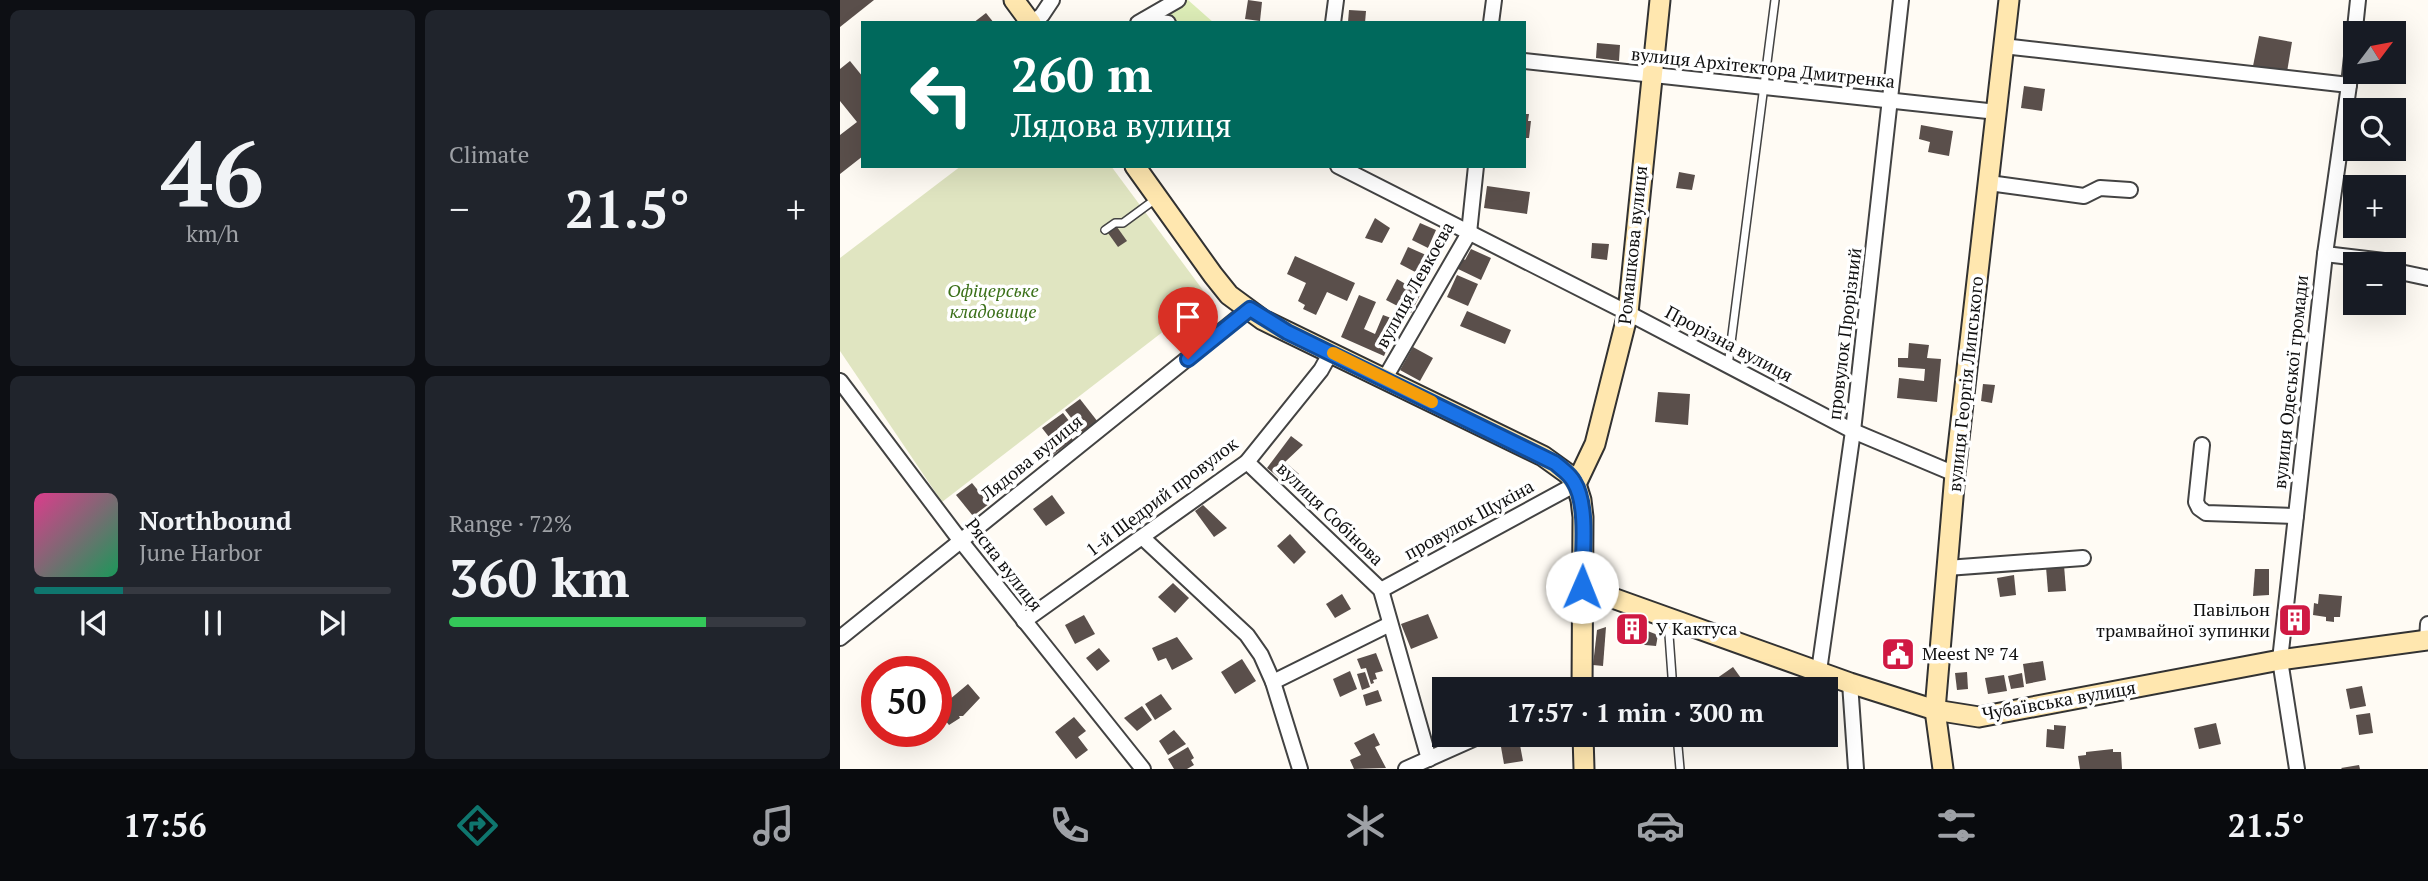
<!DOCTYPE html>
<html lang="en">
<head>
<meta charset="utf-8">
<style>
  :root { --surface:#171b24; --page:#20242c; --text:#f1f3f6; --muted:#9ea1a6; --line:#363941; --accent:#0f766e }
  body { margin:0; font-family:"PT Serif",serif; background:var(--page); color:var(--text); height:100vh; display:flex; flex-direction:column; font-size:26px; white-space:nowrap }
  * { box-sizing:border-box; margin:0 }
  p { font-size:23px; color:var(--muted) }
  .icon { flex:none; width:38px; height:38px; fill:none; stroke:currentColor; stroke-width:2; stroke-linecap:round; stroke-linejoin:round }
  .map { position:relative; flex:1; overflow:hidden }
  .sheet { display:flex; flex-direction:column; gap:10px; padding:10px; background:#0d0f14; width:840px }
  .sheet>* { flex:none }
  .top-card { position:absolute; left:21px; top:21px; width:665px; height:147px; border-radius:0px; box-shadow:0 7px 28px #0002; background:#00695c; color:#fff; overflow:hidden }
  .needle { width:46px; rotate:58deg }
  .buttons { position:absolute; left:1503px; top:21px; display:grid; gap:14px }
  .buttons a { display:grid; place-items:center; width:63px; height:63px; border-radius:0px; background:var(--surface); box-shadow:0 7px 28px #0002; font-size:35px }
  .speed { position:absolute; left:21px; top:656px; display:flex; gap:14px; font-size:35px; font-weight:700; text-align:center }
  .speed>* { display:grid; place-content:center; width:91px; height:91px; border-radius:50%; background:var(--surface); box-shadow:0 7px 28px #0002; line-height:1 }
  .speed .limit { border:10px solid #d22; background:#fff; color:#111 }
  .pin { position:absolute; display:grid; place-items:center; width:60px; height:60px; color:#fff; margin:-72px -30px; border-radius:50% 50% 50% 0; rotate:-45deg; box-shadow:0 0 7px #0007 }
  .pin .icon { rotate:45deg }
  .me { position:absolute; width:77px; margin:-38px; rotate:1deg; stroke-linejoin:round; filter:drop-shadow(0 0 5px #0008) }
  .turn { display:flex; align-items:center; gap:24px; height:147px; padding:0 35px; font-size:32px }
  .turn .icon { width:91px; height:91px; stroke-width:2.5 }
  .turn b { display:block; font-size:49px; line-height:60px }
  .big { font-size:52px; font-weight:800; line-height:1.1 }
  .sheet .widget { flex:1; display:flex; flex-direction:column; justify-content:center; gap:10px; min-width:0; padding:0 24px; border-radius:10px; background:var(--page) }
  .sheet .dial { align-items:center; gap:0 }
  .dial b { font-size:91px; line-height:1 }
  .song { display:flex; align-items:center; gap:21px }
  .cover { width:84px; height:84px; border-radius:10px; background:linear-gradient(135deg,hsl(330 70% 55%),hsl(150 70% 35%)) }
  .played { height:7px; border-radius:4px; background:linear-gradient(90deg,var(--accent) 25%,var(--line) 25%) }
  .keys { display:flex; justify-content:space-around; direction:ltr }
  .heat { display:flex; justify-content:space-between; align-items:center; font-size:38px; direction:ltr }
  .charge { height:10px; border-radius:5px; background:linear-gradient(90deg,#34c759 72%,var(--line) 0) }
  .sheet .tiles { flex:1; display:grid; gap:10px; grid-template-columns:repeat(2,1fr) }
  .trip { position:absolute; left:592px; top:677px; width:406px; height:70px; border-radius:0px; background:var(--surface); box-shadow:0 7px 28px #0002; font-weight:800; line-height:70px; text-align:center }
  .dock { display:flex; height:112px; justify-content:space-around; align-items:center; background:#090b0e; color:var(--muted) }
  .dock .icon { width:49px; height:49px }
  .dock .selected { color:var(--accent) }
  .dock b { font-size:32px; color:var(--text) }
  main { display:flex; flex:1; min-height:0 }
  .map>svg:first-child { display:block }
  .green { fill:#deeeb8 }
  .cemetery { fill:#e0e5c1 }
  .building { fill:#5a4f4b }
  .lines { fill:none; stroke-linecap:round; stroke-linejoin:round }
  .lane-casing { stroke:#434343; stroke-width:10 }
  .street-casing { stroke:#434343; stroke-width:18 }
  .secondary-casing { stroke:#323232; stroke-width:23 }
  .lane { stroke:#fff; stroke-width:7 }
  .street { stroke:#fff; stroke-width:14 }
  .secondary { stroke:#ffe7af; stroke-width:19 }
  .route-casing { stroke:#114b97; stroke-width:18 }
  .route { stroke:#1a73e8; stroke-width:12 }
  .slow { stroke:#f59e0b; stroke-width:12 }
  .labels { text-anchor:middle; stroke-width:7; stroke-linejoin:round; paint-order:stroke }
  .street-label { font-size:18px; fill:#101010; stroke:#fff }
  .park-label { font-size:18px; font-style:italic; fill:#3b7019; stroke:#fff }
  .poi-label { font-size:18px; fill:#101010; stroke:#fff; text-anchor:start }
</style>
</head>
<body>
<main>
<section class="sheet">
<div class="tiles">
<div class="widget dial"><b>46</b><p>km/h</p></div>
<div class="widget"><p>Climate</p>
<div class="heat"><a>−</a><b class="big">21.5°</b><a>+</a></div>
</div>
<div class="widget">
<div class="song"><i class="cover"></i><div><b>Northbound</b><p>June Harbor</p></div></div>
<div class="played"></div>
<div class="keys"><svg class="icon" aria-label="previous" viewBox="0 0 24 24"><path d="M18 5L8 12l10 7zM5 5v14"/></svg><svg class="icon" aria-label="pause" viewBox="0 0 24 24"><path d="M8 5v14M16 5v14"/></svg><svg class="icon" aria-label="next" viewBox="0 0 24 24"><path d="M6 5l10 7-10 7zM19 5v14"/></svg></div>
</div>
<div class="widget"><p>Range · 72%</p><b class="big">360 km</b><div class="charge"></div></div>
</div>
</section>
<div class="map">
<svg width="1588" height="769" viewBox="0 0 1588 769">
  <rect width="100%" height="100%" fill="#fffbf4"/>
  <path class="green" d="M345,0h3l26,23 -43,-2 -2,-11z"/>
  <path class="cemetery" d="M121,166h150l97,131 -266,205 -102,-151v-93z"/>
  <g class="building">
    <path d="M0,0h34l-34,27z"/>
    <path d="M408,0l14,2 -2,19 -15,-2z"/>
    <path d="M509,10l17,1 -1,12 -17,-1z"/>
    <path d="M146,13l8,10h-21z"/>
    <path d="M1419,36l33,6 -5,30 -34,-6z"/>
    <path d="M757,43l23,2 -1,16 -23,-3z"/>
    <path d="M10,61l13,16v79l-23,18v-39l17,-13 -17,-21v-32z"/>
    <path d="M1184,86l21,3 -3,22 -21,-3z"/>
    <path d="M684,114h5l-1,7h3l-2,17h-5z"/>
    <path d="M1081,125l32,6 -4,25 -21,-4 2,-10 -11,-3z"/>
    <path d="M839,172l16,3 -3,15 -16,-2z"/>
    <path d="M647,186l43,6 -3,22 -43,-6z"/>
    <path d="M535,218l15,10 -8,15 -17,-5z"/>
    <path d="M580,223l16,7 -8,18 -16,-8z"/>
    <path d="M277,227l10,14 -9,6 -10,-14z"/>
    <path d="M752,243l17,1 -2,16 -16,-2z"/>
    <path d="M568,247l18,8 -9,18 -17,-9z"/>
    <path d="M631,249l20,9 -10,22 -25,-12 5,-11 4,3z"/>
    <path d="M455,256l60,27 -8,18 -20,-9 -11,23 -13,-6 2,-4 -7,-4 8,-18 -19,-9z"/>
    <path d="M617,275l21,9 -10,22 -21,-9z"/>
    <path d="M557,279l24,14 -10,20 -25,-13z"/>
    <path d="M519,295l17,7 -12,27 11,5 8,-19 16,6 -15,35 -43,-19z"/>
    <path d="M627,311l44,19 -6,14 -45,-18z"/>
    <path d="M1069,343l20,2 -2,13 14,1 -4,43 -40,-4 2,-20 25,3 1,-12 -27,-2v-9h10z"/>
    <path d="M573,347l20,11 -13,23 -20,-11z"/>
    <path d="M1143,384l12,1 -3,18 -11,-2z"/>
    <path d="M818,392l32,2 -2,31 -33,-3z"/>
    <path d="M240,399l18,23 -15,11 -18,-23z"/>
    <path d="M223,413l10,13 -7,5 7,9 -23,17 -9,-14 8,-6 -7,-9z"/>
    <path d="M451,436l12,9 -18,17 14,12 -12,10 -20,-16z"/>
    <path d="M132,483l17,21 -16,12 -17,-21z"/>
    <path d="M212,495l13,18 -19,13 -13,-17z"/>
    <path d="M363,505l24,23 -13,9 -19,-26z"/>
    <path d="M450,534l16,18 -12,12 -17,-18z"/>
    <path d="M1224,565l2,26 -18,1 -2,-25z"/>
    <path d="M1415,569h14v26l-16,1z"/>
    <path d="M1174,575l2,20 -16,2 -3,-19z"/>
    <path d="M333,583l16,15 -14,15 -17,-16z"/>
    <path d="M502,594l9,15 -16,9 -9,-14z"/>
    <path d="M1479,594l23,2 -2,21h-6v5l-8,-1v-4l-13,-2 1,-12 4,1z"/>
    <path d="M1452,612l9,2 -3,13 -8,-1z"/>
    <path d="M588,614l10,24 -27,11 -10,-25z"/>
    <path d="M244,615l11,19 -20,10 -10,-19z"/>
    <path d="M784,622l34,13 -2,11 -33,-3z"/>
    <path d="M766,627l-3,39 -10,-1 4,-35z"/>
    <path d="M337,637l16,22 -21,11 -6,-12 -8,3 -6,-13z"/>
    <path d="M259,648l11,13 -13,10 -11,-13z"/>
    <path d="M536,653l7,18 -8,2 2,6 -4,1 1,3 -3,1 -5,-16 -5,1 -4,-10z"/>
    <path d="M402,659l14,22 -21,13 -14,-22z"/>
    <path d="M1203,661l3,19 -20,4 -3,-20z"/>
    <path d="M893,667l13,18 -7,5h-20l-6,-9z"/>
    <path d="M510,671l7,18 -17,8 -7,-18z"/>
    <path d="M525,672l5,15 -8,3 -5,-16z"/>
    <path d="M1127,672l1,17 -11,1 -2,-17z"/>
    <path d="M1182,673l2,14 -13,2 -3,-13z"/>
    <path d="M1164,675l3,16 -19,3 -3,-16z"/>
    <path d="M128,684l12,14 -17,18h-4l1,2 -11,7 -12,-15z"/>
    <path d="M1522,686l4,20 -16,3 -4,-20z"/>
    <path d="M538,690l4,11 -16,5 -3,-11z"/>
    <path d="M321,694l11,15 -17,11 -10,-16z"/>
    <path d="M302,706l10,14 -15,11 -13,-13z"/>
    <path d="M1530,713l3,20 -14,2 -3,-20z"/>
    <path d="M234,717l12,14 -8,6 10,13 -12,9 -21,-27z"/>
    <path d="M1376,723l5,21 -22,5 -5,-21z"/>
    <path d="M1214,725l12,1 -2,23 -18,-2 1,-18 7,1z"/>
    <path d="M334,730l12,14 -18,11 -9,-14z"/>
    <path d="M534,733l6,12 -5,2 11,21 -32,1 -4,-9 11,-5 -7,-12z"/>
    <path d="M863,735h17l-12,8z"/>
    <path d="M680,745l3,16 -19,3 -3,-17z"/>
    <path d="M348,747l6,11 -3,2 3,5 -7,4h-13l-6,-10z"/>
    <path d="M1273,749v3h8l1,17h-42l-2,-13 8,-1v-3z"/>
    <path d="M1519,765l1,4h-18l-1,-1z"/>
  </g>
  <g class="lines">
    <g class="lane-casing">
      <g id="lane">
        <path d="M265,230l10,-7h8l34,-25"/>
        <path d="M888,366l47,-366"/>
        <path d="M828,621l5,69"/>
        <path d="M837,735l3,34"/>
      </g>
    </g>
    <g class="street-casing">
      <g id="street">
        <path d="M304,20l24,3"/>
        <path d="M192,23l10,-8 10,-15"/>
        <path d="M298,23l40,-23"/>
        <path d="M493,23l3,-23"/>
        <path d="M651,23l3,-23"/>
        <path d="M1163,46l346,39"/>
        <path d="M684,61l473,51"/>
        <path d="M498,166l290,147 225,118 102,43"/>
        <path d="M1149,183l95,13 16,-8 30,2"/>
        <path d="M1485,254l59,7 6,3"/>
        <path d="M1554,268l6,4 28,6"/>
        <path d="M545,378l84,-145 7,-67"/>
        <path d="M0,381l120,159 183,229"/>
        <path d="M1362,445l-6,57 3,6 7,5 90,3"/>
        <path d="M407,462l134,128 48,169"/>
        <path d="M303,538l104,97 14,20 12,27 27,87"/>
        <path d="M1107,568l136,-10"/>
        <path d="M541,590l195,-106"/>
        <path d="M184,621l223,-159 74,-92 10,-18"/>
        <path d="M0,638l409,-329"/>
        <path d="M1587,640l1,-16"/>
        <path d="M979,671l34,-240 48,-431"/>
        <path d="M433,682l117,-58"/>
        <path d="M1010,683l6,86"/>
        <path d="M566,769l76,-34"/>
        <path d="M1457,769l-17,-109 45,-406 24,-169 9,-85"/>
      </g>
    </g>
    <g class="secondary-casing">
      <g id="secondary">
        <path d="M174,0l17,23"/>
        <path d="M295,166l78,109 16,20 34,25 280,136 25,18 8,10 5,16 2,17 -1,173"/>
        <path d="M736,484l19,-40 33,-131 32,-313"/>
        <path d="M742,587l268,96 85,27 44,7 301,-57 148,-20"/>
        <path d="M743,735l1,34"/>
        <path d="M1103,769l-8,-59 20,-236 54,-474"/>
      </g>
    </g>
    <use href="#lane" class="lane"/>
    <use href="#street" class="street"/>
    <use href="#secondary" class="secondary"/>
  </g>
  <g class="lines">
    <g class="route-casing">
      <path id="route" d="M348,359l62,-50 37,23 268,131c7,6 15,11 19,19 15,24 8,76 8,105"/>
    </g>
    <use href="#route" class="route"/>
    <path class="slow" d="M493,353l99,49"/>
  </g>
  <defs>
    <g id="building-square" transform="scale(1.75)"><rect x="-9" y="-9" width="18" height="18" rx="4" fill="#d01943" stroke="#fff"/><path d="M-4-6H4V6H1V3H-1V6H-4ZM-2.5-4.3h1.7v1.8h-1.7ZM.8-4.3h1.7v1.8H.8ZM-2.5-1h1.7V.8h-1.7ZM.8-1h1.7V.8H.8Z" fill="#fff"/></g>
    <g id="civic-square" transform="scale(1.75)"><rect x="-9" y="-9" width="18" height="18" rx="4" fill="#d01943" stroke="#fff"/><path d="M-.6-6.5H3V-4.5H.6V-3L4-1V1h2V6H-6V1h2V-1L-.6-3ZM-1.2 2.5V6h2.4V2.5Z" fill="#fff"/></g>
  </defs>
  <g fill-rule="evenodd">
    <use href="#building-square" x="1455" y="620"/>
    <use href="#building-square" x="792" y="629"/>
    <use href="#civic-square" x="1058" y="654"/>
  </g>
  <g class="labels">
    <g class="street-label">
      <text transform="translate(923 68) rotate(6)" y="6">вулиця Архітектора Дмитренка</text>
      <text transform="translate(793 245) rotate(-84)" y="6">Ромашкова вулиця</text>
      <text transform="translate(575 285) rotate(-61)" y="6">вулиця Левкоєва</text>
      <text transform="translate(1005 334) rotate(-83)" y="6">провулок Прорізний</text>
      <text transform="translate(889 344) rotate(28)" y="6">Прорізна вулиця</text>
      <text transform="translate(1451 382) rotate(-84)" y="6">вулиця Одеської громади</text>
      <text transform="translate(1126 384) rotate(-84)" y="6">вулиця Георгія Липського</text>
      <text transform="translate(192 458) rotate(-39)" y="6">Лядова вулиця</text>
      <text transform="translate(322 497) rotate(-37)" y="6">1-й Щедрий провулок</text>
      <text transform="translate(490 514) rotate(44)" y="6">вулиця Собінова</text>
      <text transform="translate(629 520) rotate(-29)" y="6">провулок Щукіна</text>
      <text transform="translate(164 565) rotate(52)" y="6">Рясна вулиця</text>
      <text transform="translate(1219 701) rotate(-10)" y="6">Чубаївська вулиця</text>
    </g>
    <g class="park-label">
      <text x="153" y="297">Офіцерське<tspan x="153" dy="21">кладовище</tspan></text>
    </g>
    <g class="poi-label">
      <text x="1430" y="616" text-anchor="end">Павільон<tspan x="1430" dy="21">трамвайної зупинки</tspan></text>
      <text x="816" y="635">У Кактуса</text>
      <text x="1082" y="660">Meest № 74</text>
    </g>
  </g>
</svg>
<div class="buttons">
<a><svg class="needle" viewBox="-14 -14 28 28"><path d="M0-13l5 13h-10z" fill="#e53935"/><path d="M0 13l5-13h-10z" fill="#9ea1a6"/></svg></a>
<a><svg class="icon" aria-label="search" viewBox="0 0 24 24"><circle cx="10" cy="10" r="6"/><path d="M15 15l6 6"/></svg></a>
<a>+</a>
<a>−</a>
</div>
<div class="speed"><div class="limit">50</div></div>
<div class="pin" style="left:348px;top:359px;background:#d93025"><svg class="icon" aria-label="arrive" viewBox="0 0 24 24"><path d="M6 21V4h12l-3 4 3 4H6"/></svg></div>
<svg class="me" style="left:742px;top:587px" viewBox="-20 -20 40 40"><circle r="19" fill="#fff"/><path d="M0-13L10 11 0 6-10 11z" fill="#1a73e8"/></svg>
<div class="trip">17:57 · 1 min · 300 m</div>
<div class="top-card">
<div class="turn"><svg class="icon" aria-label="left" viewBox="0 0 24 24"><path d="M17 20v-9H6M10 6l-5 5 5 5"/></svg><div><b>260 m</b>Лядова вулиця</div></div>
</div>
</div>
</main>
<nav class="dock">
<b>17:56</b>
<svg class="icon selected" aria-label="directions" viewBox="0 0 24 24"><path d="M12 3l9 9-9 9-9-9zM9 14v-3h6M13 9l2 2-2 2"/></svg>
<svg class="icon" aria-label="music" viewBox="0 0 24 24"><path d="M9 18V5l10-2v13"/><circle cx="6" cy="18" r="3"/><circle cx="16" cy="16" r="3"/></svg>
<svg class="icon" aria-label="phone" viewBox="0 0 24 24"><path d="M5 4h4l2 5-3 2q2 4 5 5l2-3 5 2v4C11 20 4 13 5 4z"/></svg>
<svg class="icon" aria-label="climate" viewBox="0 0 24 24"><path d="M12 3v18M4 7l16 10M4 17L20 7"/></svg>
<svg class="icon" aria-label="car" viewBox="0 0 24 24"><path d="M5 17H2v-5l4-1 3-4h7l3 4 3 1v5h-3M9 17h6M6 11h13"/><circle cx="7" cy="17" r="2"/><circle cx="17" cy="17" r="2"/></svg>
<svg class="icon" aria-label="filters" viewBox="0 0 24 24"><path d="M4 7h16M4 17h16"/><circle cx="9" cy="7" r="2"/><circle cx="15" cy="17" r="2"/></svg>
<b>21.5°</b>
</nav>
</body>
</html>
